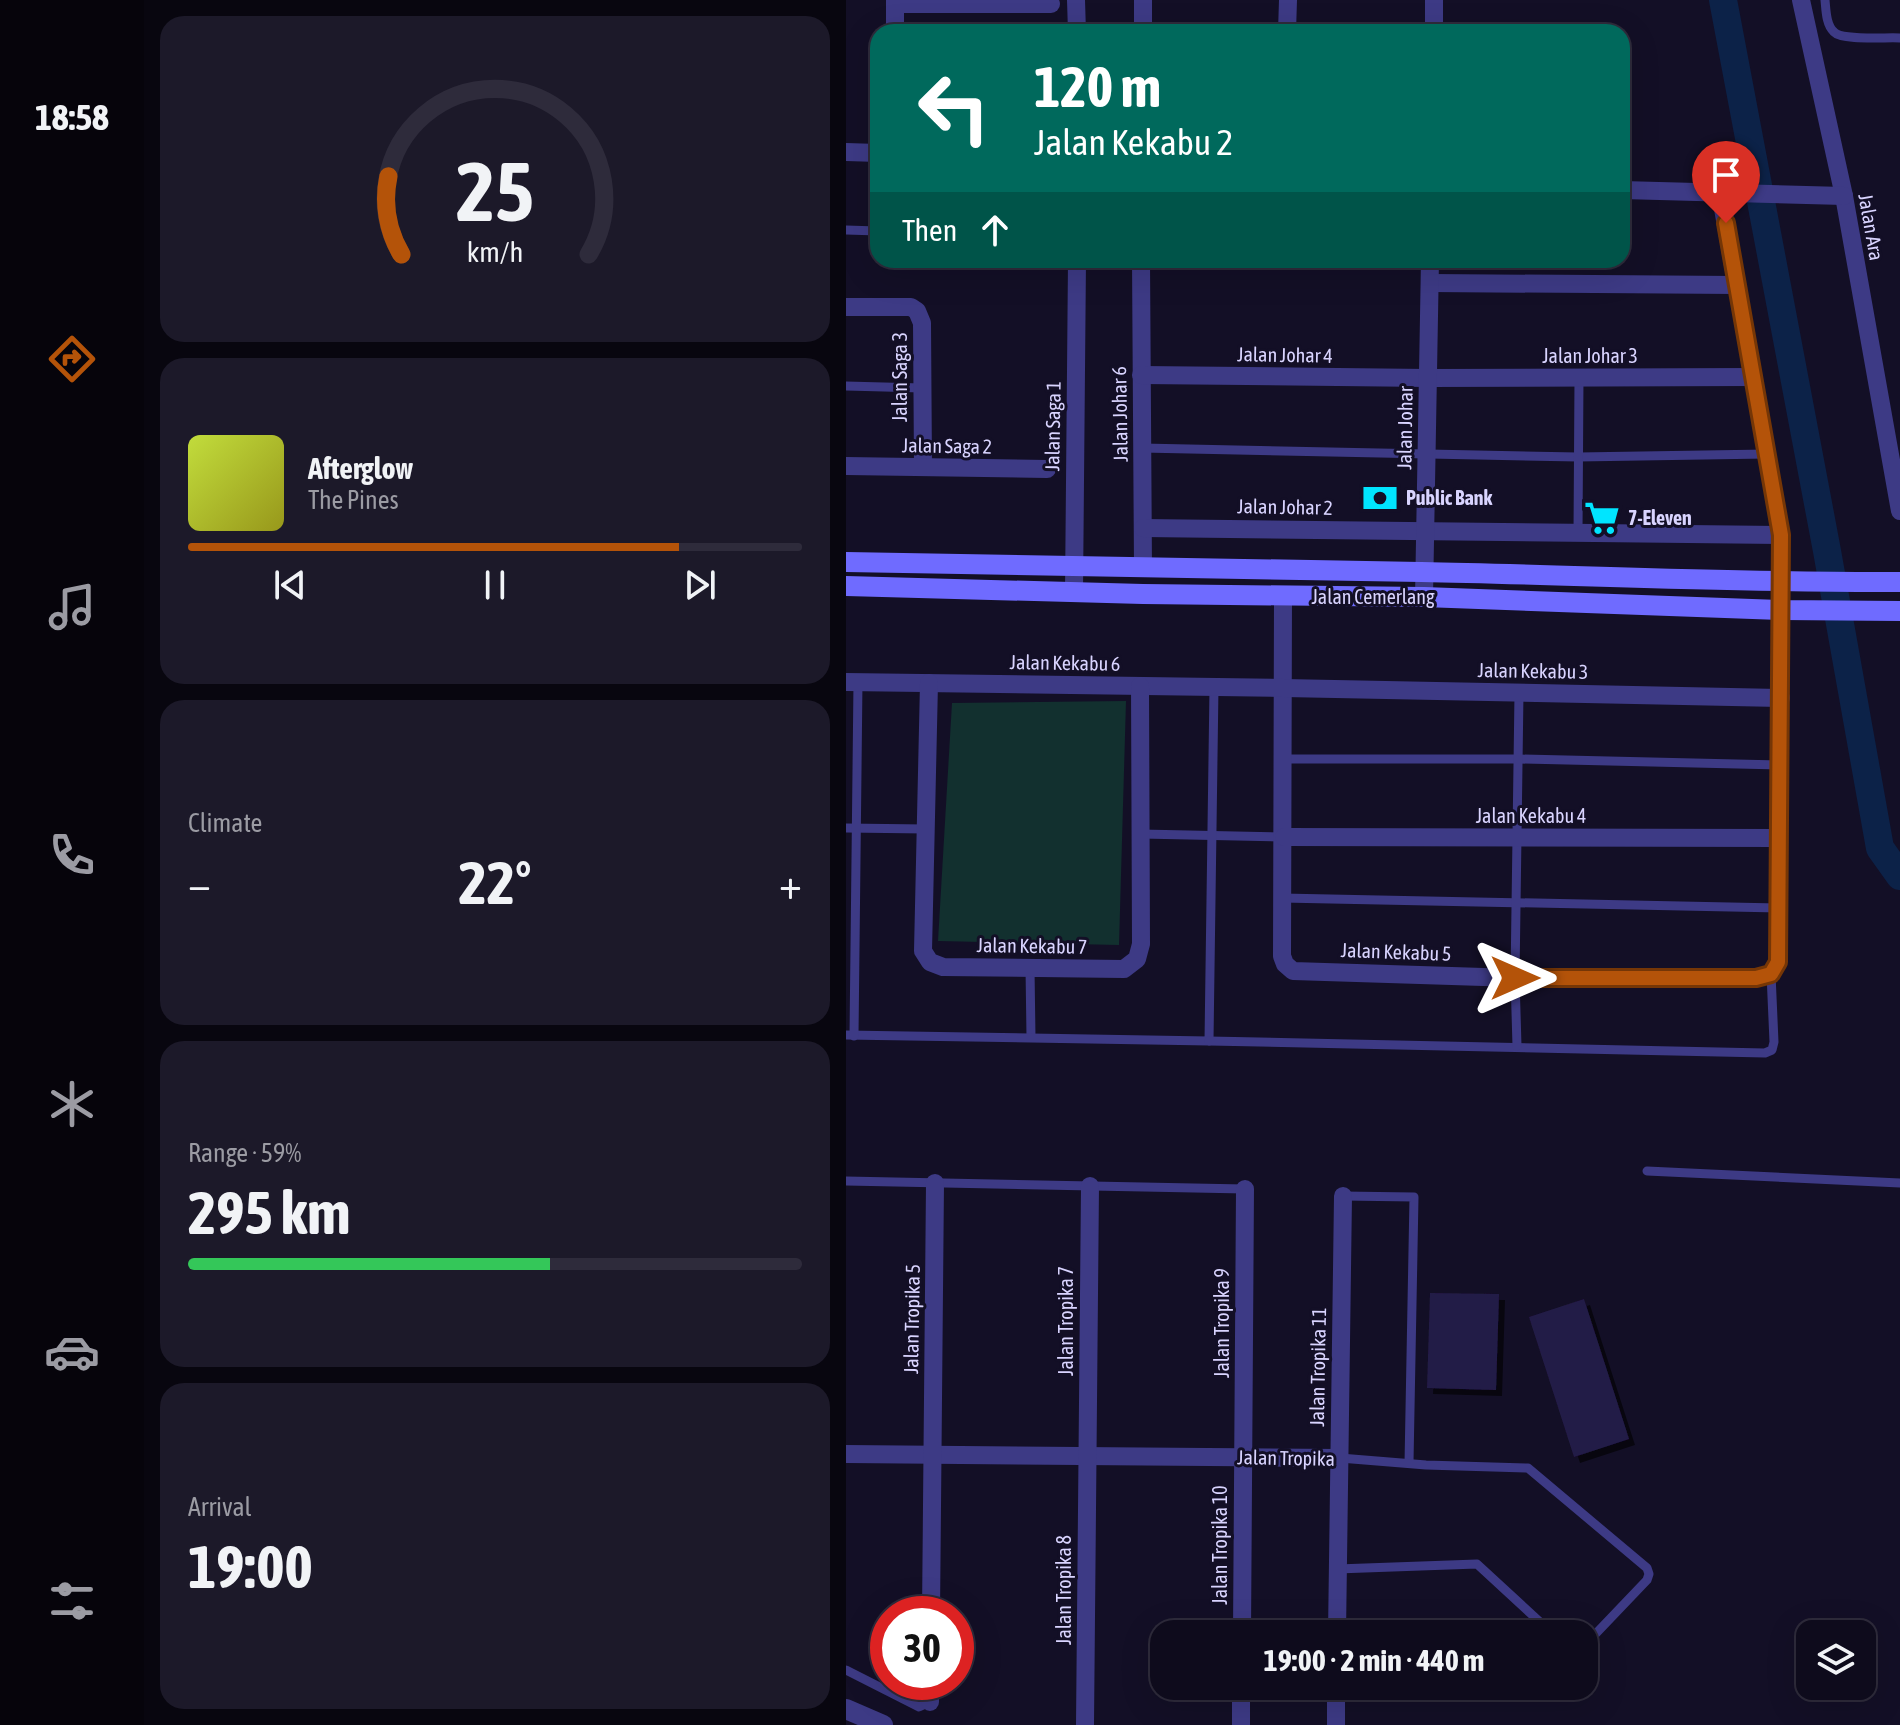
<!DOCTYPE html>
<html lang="en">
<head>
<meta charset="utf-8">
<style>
  :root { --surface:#0e0b1c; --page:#1c1929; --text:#f1f3f6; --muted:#9b9ba3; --line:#2e2b3b; --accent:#b45309 }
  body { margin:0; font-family:"Asap Condensed",sans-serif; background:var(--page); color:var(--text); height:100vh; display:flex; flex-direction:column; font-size:30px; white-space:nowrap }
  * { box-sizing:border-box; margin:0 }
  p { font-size:26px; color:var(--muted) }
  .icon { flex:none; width:44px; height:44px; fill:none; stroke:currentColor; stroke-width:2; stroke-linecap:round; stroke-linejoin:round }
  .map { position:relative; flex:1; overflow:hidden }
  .panel { display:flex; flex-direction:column; gap:16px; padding:16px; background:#08060f; width:702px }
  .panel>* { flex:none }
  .guide { position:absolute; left:24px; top:24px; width:760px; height:244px; border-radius:24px; box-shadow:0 8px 32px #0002,0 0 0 2px var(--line); background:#00695c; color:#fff; overflow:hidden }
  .buttons { position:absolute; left:950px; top:1620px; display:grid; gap:16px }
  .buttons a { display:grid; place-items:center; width:80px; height:80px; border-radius:16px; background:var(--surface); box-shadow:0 8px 32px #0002,0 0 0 2px var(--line); font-size:40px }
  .speed { position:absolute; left:24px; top:1596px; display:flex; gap:16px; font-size:40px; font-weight:700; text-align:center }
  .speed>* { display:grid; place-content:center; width:104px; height:104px; border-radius:50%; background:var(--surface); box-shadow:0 8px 32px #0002,0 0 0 2px var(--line); line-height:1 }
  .speed .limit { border:12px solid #d22; background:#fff; color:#111 }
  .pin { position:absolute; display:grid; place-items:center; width:68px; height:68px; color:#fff; margin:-82px -34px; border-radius:50% 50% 50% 0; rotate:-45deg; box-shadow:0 0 8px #0007 }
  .pin .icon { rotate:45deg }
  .me { position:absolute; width:88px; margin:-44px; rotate:90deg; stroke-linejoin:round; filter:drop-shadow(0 0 6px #0008) }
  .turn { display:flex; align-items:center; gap:28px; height:168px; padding:0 32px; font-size:36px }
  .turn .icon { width:104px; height:104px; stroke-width:2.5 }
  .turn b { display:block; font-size:56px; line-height:68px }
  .then { display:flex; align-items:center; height:76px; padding:0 32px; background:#0003; gap:16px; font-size:30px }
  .big { font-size:60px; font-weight:700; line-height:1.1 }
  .panel .tile { flex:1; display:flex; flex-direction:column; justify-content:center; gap:12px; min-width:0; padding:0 28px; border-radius:24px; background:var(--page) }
  .panel .dial { align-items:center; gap:0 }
  .dial svg { height:208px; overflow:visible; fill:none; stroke:var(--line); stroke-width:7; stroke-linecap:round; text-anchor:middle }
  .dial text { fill:var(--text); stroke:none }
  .song { display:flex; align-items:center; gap:24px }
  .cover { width:96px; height:96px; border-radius:12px; background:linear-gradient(135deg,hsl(70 70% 55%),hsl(60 70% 35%)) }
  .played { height:8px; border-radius:4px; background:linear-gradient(90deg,var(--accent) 80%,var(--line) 80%) }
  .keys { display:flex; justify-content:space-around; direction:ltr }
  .heat { display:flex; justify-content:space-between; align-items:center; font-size:44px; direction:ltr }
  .charge { height:12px; border-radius:6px; background:linear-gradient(90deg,#34c759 59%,var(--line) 0) }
  .trip { position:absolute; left:304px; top:1620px; width:448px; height:80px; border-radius:24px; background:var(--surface); box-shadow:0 8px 32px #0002,0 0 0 2px var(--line); font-weight:700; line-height:80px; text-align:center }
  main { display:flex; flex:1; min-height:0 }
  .dock { display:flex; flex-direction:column; width:144px; justify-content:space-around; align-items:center; background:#06040b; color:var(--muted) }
  .dock .icon { width:56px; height:56px }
  .dock .selected { color:var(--accent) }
  .dock b { font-size:36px; color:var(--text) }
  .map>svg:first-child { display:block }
  .green { fill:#12302f }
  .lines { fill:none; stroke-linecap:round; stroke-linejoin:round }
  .river { stroke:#0c2248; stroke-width:28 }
  .building { fill:#241b47; filter:url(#shadow) }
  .service { stroke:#3d3a85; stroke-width:9 }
  .minor { stroke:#3d3a85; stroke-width:18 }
  .tertiary { stroke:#3d3a85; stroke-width:20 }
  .secondary { stroke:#6f6bff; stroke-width:20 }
  .route-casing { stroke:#753606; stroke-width:20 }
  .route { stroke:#b45309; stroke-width:14 }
  .labels { text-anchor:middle; stroke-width:6; stroke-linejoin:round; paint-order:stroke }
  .street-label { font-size:20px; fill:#d9d4ff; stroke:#130f26 }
  .poi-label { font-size:20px; font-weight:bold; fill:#d9d4ff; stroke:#130f26; text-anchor:start }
</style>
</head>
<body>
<main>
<nav class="dock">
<b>18:58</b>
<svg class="icon selected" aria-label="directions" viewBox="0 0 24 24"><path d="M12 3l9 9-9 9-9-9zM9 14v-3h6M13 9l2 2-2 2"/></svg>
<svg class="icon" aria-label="music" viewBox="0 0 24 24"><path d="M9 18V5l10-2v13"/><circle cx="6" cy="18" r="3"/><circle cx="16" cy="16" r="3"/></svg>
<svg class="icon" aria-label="phone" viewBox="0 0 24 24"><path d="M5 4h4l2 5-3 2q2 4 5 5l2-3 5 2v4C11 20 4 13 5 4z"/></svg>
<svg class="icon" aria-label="climate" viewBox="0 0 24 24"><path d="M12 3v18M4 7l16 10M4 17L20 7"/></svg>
<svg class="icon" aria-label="car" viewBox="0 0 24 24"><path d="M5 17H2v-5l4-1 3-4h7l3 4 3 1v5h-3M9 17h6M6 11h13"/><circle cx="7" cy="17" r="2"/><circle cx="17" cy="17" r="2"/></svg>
<svg class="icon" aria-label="filters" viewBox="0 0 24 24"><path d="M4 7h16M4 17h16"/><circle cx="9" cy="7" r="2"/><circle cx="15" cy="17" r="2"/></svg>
</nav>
<section class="panel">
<div class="tile dial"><svg viewBox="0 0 100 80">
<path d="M14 69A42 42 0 1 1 86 69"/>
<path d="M14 69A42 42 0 0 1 9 39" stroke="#b45309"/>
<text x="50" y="56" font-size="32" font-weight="700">25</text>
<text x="50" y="72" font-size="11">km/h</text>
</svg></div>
<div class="tile">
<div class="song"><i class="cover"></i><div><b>Afterglow</b><p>The Pines</p></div></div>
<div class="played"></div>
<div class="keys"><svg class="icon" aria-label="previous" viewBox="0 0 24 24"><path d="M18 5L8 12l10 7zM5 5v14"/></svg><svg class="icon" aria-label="pause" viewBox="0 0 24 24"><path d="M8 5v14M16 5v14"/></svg><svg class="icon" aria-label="next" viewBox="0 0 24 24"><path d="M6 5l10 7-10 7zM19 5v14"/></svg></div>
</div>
<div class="tile"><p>Climate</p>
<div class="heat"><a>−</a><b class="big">22°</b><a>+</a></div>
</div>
<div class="tile"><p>Range · 59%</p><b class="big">295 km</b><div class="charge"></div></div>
<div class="tile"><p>Arrival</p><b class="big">19:00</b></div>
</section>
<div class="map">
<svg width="1054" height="1725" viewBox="0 0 1054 1725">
  <defs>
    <filter id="shadow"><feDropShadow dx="6" dy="6" stdDeviation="0" flood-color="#0009"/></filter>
  </defs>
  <rect width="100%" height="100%" fill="#130f26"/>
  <path class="green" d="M280,701l-7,244 -181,-4 14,-238z"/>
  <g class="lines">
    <path class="river" d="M877,0l104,551 53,297 20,28"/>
  </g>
  <g class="building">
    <path d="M584,1293l69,1 -3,96 -69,-2z"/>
    <path d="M738,1299l45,140 -55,18 -45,-140z"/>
  </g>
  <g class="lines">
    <g class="service">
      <path d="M979,0c1,10 1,25 9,32 8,9 53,5 66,6"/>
      <path d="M661,32l10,-4 46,1 3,3"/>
      <path d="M0,230l32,1"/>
      <path d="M0,386l76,2"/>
      <path d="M296,448l436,9 189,-3"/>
      <path d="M732,533l1,-155"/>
      <path d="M438,759h235l261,6"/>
      <path d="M0,828l80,1"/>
      <path d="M295,834l143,3"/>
      <path d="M436,898l497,10"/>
      <path d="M184,968l1,69"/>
      <path d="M0,1035l363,6 5,-354"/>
      <path d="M8,1036l4,-354"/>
      <path d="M363,1041l556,12 7,-3 2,-8 -3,-68"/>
      <path d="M671,1046l-2,-68 4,-285"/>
      <path d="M801,1171l253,12"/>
      <path d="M0,1181l399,8"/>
      <path d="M497,1196l71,1 -5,266"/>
      <path d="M494,1458l86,7 102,3 119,100 2,6 -2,6 -63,66"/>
      <path d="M491,1569l140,-5 76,70"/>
      <path d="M0,1670l73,37 11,-5"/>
    </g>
    <g class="minor">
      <path d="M230,0l1,32"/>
      <path d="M955,0l43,196 56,315"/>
      <path d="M49,4h156"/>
      <path d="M49,32v-32"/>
      <path d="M297,32v-32"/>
      <path d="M441,32l1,-32"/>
      <path d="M588,32v-32"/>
      <path d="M0,152l32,1"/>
      <path d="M776,190l222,6"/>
      <path d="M295,260l2,308"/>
      <path d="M584,283l307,2"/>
      <path d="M0,307h65l6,4 5,12 1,144"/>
      <path d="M295,375l287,3 325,-1"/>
      <path d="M0,466l201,3"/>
      <path d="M297,528l638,7"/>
      <path d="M228,592l3,-332"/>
      <path d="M437,597l-1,359 3,8 8,7 222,7h241l15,-4 7,-12 3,-427 -61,-343"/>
      <path d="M578,597l6,-337"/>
      <path d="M0,682l438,6 497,10"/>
      <path d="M83,683l-6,268 7,11 13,5 181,2 13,-10 4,-15 -1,-258"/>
      <path d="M438,837l495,1"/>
      <path d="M0,1454l493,4"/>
      <path d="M85,1614l4,-431"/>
      <path d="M396,1634l3,-445"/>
      <path d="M491,1634l6,-438"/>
      <path d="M84,1702v-20"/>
      <path d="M239,1725l5,-539"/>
      <path d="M395,1725v-39"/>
      <path d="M490,1725v-39"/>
    </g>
    <path class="tertiary" d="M0,1709l37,16"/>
    <g class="secondary">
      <path d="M0,562c192,5 384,6 575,10 160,3 319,11 479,10"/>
      <path d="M0,586l297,8 281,3 357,13 119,1"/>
    </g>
  </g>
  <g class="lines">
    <g class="route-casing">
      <path id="route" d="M669,978h241l15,-4 7,-12 3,-427 -55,-312"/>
    </g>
    <use href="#route" class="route"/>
  </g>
  <defs>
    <g id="bank-bare" transform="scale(2.76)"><path d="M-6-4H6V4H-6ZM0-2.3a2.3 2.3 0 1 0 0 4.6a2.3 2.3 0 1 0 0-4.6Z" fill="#00e5ff" stroke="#130f26" stroke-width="2.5" paint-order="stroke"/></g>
    <g id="supermarket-bare" transform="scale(2.76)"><path d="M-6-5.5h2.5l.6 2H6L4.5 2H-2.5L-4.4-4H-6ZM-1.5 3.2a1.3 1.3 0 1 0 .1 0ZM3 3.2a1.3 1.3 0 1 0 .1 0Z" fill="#00e5ff" stroke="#130f26" stroke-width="2.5" paint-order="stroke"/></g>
  </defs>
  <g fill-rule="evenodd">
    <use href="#bank-bare" x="534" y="498"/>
    <use href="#supermarket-bare" x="756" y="518"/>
  </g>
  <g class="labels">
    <g class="street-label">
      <text transform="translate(1025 227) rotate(80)" y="7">Jalan Ara</text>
      <text transform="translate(439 355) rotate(1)" y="7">Jalan Johar 4</text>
      <text x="744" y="363">Jalan Johar 3</text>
      <text transform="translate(54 377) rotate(-90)" y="7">Jalan Saga 3</text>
      <text transform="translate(274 414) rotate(-91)" y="7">Jalan Johar 6</text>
      <text transform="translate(207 426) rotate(-89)" y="7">Jalan Saga 1</text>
      <text transform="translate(559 428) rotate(-89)" y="7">Jalan Johar</text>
      <text transform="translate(101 446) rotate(1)" y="7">Jalan Saga 2</text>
      <text transform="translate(439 507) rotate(1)" y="7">Jalan Johar 2</text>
      <text x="527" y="604">Jalan Cemerlang</text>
      <text transform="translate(219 663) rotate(1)" y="7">Jalan Kekabu 6</text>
      <text transform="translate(687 671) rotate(1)" y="7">Jalan Kekabu 3</text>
      <text x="685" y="823">Jalan Kekabu 4</text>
      <text transform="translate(186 946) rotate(1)" y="7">Jalan Kekabu 7</text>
      <text transform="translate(550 952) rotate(2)" y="7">Jalan Kekabu 5</text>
      <text transform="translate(66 1319) rotate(-89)" y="7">Jalan Tropika 5</text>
      <text transform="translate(220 1321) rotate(-90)" y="7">Jalan Tropika 7</text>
      <text transform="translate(376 1323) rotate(-90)" y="7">Jalan Tropika 9</text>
      <text transform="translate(472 1367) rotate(-89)" y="7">Jalan Tropika 11</text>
      <text transform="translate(440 1458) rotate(1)" y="7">Jalan Tropika</text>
      <text transform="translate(374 1545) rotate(-90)" y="7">Jalan Tropika 10</text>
      <text transform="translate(218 1590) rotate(-90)" y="7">Jalan Tropika 8</text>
    </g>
    <g class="poi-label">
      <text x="560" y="505">Public Bank</text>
      <text x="782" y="525">7-Eleven</text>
    </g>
  </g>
</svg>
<div class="buttons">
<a><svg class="icon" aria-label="layers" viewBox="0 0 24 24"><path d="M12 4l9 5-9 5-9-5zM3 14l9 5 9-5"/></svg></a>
</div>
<div class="speed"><div class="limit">30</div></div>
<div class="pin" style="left:880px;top:223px;background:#d93025"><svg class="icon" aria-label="arrive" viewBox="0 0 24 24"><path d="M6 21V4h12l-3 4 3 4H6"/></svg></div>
<svg class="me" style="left:669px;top:978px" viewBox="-20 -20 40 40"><path d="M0-17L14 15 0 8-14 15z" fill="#b45309" stroke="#fff" stroke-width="4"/></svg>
<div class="trip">19:00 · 2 min · 440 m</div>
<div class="guide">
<div class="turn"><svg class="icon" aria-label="left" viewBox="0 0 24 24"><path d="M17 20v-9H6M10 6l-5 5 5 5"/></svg><div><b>120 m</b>Jalan Kekabu 2</div></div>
<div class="then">Then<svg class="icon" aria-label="ahead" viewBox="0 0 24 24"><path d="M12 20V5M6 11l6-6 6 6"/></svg></div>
</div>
</div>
</main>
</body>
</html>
